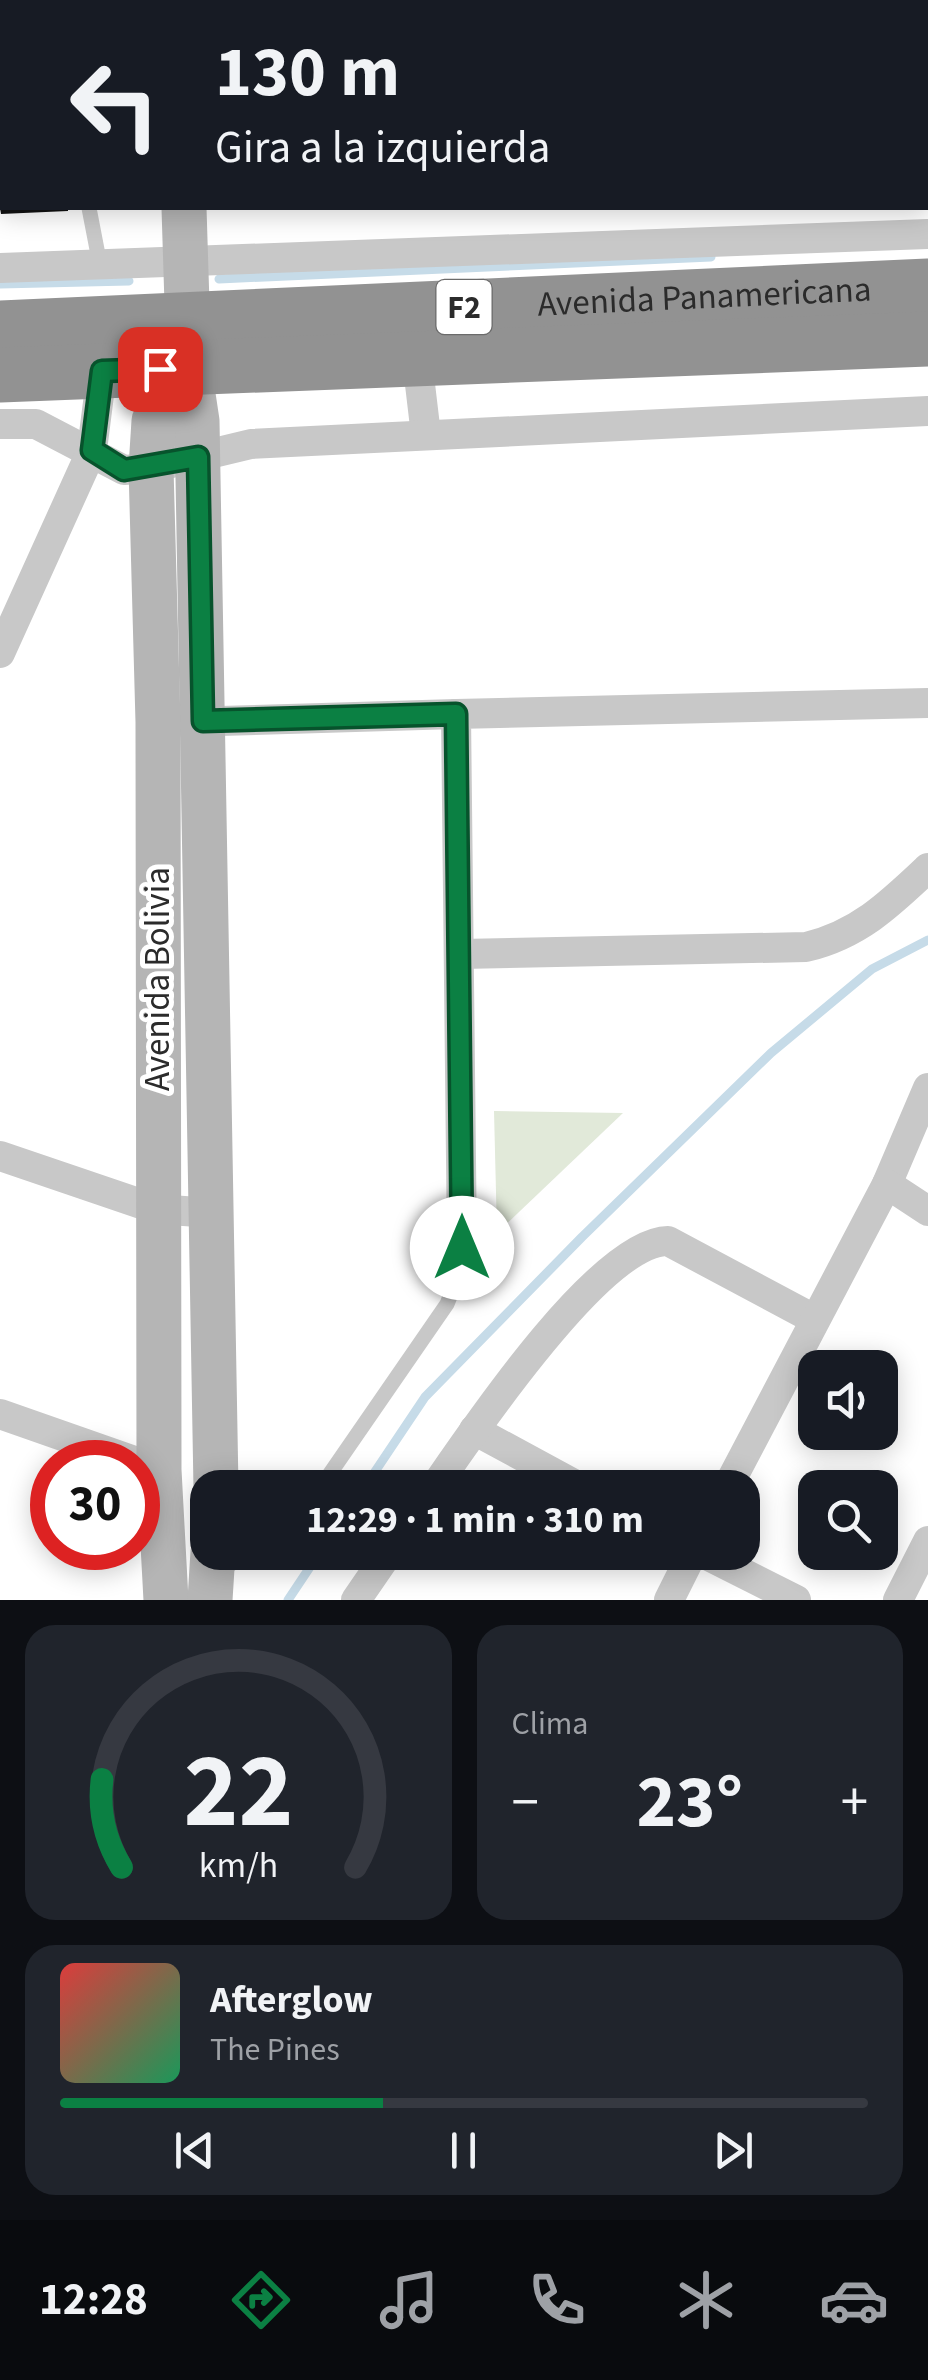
<!DOCTYPE html>
<html lang="es">
<head>
<meta charset="utf-8">
<style>
  :root { --surface:#171b24; --page:#20242c; --text:#f1f3f6; --muted:#9ea1a6; --line:#363941; --accent:#0b8043 }
  body { margin:0; font-family:"Source Sans 3",sans-serif; background:var(--page); color:var(--text); height:100vh; display:flex; flex-direction:column; font-size:38px; white-space:nowrap }
  * { box-sizing:border-box; margin:0 }
  p { font-size:32px; color:var(--muted) }
  .icon { flex:none; width:55px; height:55px; fill:none; stroke:currentColor; stroke-width:2; stroke-linecap:round; stroke-linejoin:round }
  .map { position:relative; height:1600px; overflow:hidden }
  .panel { display:flex; flex-direction:column; gap:25px; padding:25px; background:#0d0f14; flex:1 }
  .panel>* { flex:none }
  .hud { position:absolute; left:0px; top:0px; width:930px; height:210px; box-shadow:0 5px 25px #0003; background:#171b24; color:var(--text); overflow:hidden }
  .fabs { position:absolute; left:798px; top:1350px; display:grid; gap:20px }
  .fabs a { display:grid; place-items:center; width:100px; height:100px; border-radius:20px; background:var(--surface); box-shadow:0 5px 25px #0003; font-size:50px }
  .speed { position:absolute; left:30px; top:1440px; display:flex; gap:20px; font-size:50px; font-weight:700; text-align:center }
  .speed>* { display:grid; place-content:center; width:130px; height:130px; border-radius:50%; background:var(--surface); box-shadow:0 5px 25px #0003; line-height:1 }
  .speed .limit { border:15px solid #d22; background:#fff; color:#111 }
  .pin { position:absolute; display:grid; place-items:center; width:85px; height:85px; color:#fff; margin:-42px; border-radius:20px; box-shadow:0 5px 15px #0006 }
  .me { position:absolute; width:110px; margin:-55px; rotate:0deg; stroke-linejoin:round; filter:drop-shadow(0 0 8px #0008) }
  .turn { display:flex; align-items:center; gap:35px; height:210px; padding:0 50px; font-size:45px }
  .turn .icon { width:130px; height:130px; stroke-width:2.5 }
  .turn b { display:block; font-size:70px; line-height:85px }
  .big { font-size:75px; font-weight:700; line-height:1.1 }
  .panel .widget { flex:1; display:flex; flex-direction:column; justify-content:center; gap:15px; min-width:0; padding:0 35px; border-radius:30px; background:var(--page) }
  .panel .dial { align-items:center; gap:0 }
  .dial svg { height:260px; overflow:visible; fill:none; stroke:var(--line); stroke-width:7; stroke-linecap:round; text-anchor:middle }
  .dial text { fill:var(--text); stroke:none }
  .song { display:flex; align-items:center; gap:30px }
  .cover { width:120px; height:120px; border-radius:15px; background:linear-gradient(135deg,hsl(0 70% 55%),hsl(150 70% 35%)) }
  .played { height:10px; border-radius:5px; background:linear-gradient(90deg,var(--accent) 40%,var(--line) 40%) }
  .keys { display:flex; justify-content:space-around; direction:ltr }
  .heat { display:flex; justify-content:space-between; align-items:center; font-size:55px; direction:ltr }
  .panel .tiles { flex:1; display:grid; gap:25px; grid-template-columns:1fr 1fr }
  .widget:last-child { grid-column:span 2 }
  .trip { position:absolute; left:190px; top:1470px; width:570px; height:100px; border-radius:30px; background:var(--surface); box-shadow:0 5px 25px #0003; font-weight:700; line-height:100px; text-align:center }
  .tabs { display:flex; height:160px; justify-content:space-around; align-items:center; background:#090b0e; color:var(--muted) }
  .tabs .icon { width:70px; height:70px }
  .tabs .selected { color:var(--accent) }
  .tabs b { font-size:45px; color:var(--text) }
  .map>svg:first-child { display:block }
  .green { fill:#e1e9d9 }
  .lines { fill:none; stroke-linecap:round; stroke-linejoin:round }
  .stream { stroke:#c6dbe8; stroke-width:9 }
  .building { fill:#121212 }
  .lane { stroke:#c8c8c8; stroke-width:15 }
  .street { stroke:#c8c8c8; stroke-width:30 }
  .secondary { stroke:#b5b5b5; stroke-width:45 }
  .highway { stroke:#929292; stroke-width:55 }
  .route-casing { stroke:#07532c; stroke-width:25 }
  .route { stroke:#0b8043; stroke-width:18 }
  .labels { text-anchor:middle; stroke-width:10; stroke-linejoin:round; paint-order:stroke }
  .shield { fill:#fff; stroke:#6b6b6b; stroke-width:2.5 }
  .shield-label { font-size:32px; font-weight:bold; fill:#2b2b2b }
  .street-label { font-size:35px; fill:#2b2b2b; stroke:#fff }
</style>
</head>
<body>
<div class="map">
<svg width="928" height="1600" viewBox="0 0 928 1600">
  <rect width="100%" height="100%" fill="#fff"/>
  <path class="green" d="M494,1111h1l128,2 -126,120z"/>
  <g class="lines">
    <g class="stream">
      <path d="M219,279l492,-22"/>
      <path d="M0,284l129,-3"/>
      <path d="M364,1488l61,-91 157,-160 189,-184 101,-84 56,-29"/>
      <path d="M288,1600l32,-48"/>
    </g>
  </g>
  <path class="building" d="M0,208h68v3l-67,3z"/>
  <g class="lines">
    <g class="lane">
      <path d="M89,208l11,57"/>
      <path d="M320,1488l127,-184 14,-35 1,-21"/>
      <path d="M220,1571l30,-19"/>
    </g>
    <g class="street">
      <path d="M0,59l2,1"/>
      <path d="M0,268l928,-34"/>
      <path d="M417,359l9,76"/>
      <path d="M0,424h36l88,46 27,-2 100,-24 677,-33"/>
      <path d="M0,653l92,-203 10,-79"/>
      <path d="M184,722l272,-8"/>
      <path d="M461,954l345,-7c52,-12 84,-43 122,-79"/>
      <path d="M0,1156l156,53 56,4"/>
      <path d="M887,1184l41,-96"/>
      <path d="M462,1248l-6,-534 472,-11"/>
      <path d="M0,1414l137,48"/>
      <path d="M474,1430l107,58"/>
      <path d="M434,1488c40,-58 166,-246 234,-247l146,78"/>
      <path d="M727,1488l160,-304 41,27"/>
      <path d="M701,1552l95,48"/>
      <path d="M356,1600l33,-48"/>
      <path d="M669,1600l24,-48"/>
      <path d="M898,1600l30,-59"/>
    </g>
    <g class="secondary">
      <path d="M182,0v2"/>
      <path d="M184,208l5,160 8,53 19,1067"/>
      <path d="M166,1600l-7,-130 -1,-748 -7,-254 3,-47 35,-53"/>
      <path d="M210,1600l3,-48"/>
    </g>
    <g class="highway">
      <path id="s1" d="M0,328l928,-42"/>
      <path d="M0,375l928,-36"/>
    </g>
  </g>
  <g class="lines">
    <g class="route-casing">
      <path id="route" d="M160,369l-58,2 -10,79 32,20 74,-13 5,264 253,-7 6,534"/>
    </g>
    <use href="#route" class="route"/>
  </g>
  <g class="labels">
    <rect class="shield" x="436.5" y="280" width="55" height="54" rx="8"/>
    <g class="shield-label">
      <text x="464" y="318">F2</text>
    </g>
    <g class="street-label">
      <text dy="12" stroke="none"><textPath href="#s1" startOffset="705">Avenida Panamericana</textPath></text>
      <text transform="translate(157 979) rotate(-90)" y="12">Avenida Bolivia</text>
    </g>
  </g>
</svg>
<div class="fabs">
<a><svg class="icon" aria-label="sound" viewBox="0 0 24 24"><path d="M4 9h4l5-4v14l-5-4H4zM17 9q2 3 0 6"/></svg></a>
<a><svg class="icon" aria-label="search" viewBox="0 0 24 24"><circle cx="10" cy="10" r="6"/><path d="M15 15l6 6"/></svg></a>
</div>
<div class="speed"><div class="limit">30</div></div>
<div class="pin" style="left:160px;top:369px;background:#d93025"><svg class="icon" aria-label="arrive" viewBox="0 0 24 24"><path d="M6 21V4h12l-3 4 3 4H6"/></svg></div>
<svg class="me" style="left:462px;top:1248px" viewBox="-20 -20 40 40"><circle r="19" fill="#fff"/><path d="M0-13L10 11 0 6-10 11z" fill="#0b8043"/></svg>
<div class="trip">12:29 · 1 min · 310 m</div>
<div class="hud">
<div class="turn"><svg class="icon" aria-label="left" viewBox="0 0 24 24"><path d="M17 20v-9H6M10 6l-5 5 5 5"/></svg><div><b>130 m</b>Gira a la izquierda</div></div>
</div>
</div>
<section class="panel">
<div class="tiles">
<div class="widget dial"><svg viewBox="0 0 100 80">
<path d="M14 69A42 42 0 1 1 86 69"/>
<path d="M14 69A42 42 0 0 1 8 42" stroke="#0b8043"/>
<text x="50" y="56" font-size="32" font-weight="700">22</text>
<text x="50" y="72" font-size="11">km/h</text>
</svg></div>
<div class="widget"><p>Clima</p>
<div class="heat"><a>−</a><b class="big">23°</b><a>+</a></div>
</div>
<div class="widget">
<div class="song"><i class="cover"></i><div><b>Afterglow</b><p>The Pines</p></div></div>
<div class="played"></div>
<div class="keys"><svg class="icon" aria-label="previous" viewBox="0 0 24 24"><path d="M18 5L8 12l10 7zM5 5v14"/></svg><svg class="icon" aria-label="pause" viewBox="0 0 24 24"><path d="M8 5v14M16 5v14"/></svg><svg class="icon" aria-label="next" viewBox="0 0 24 24"><path d="M6 5l10 7-10 7zM19 5v14"/></svg></div>
</div>
</div>
</section>
<nav class="tabs">
<b>12:28</b>
<svg class="icon selected" aria-label="directions" viewBox="0 0 24 24"><path d="M12 3l9 9-9 9-9-9zM9 14v-3h6M13 9l2 2-2 2"/></svg>
<svg class="icon" aria-label="music" viewBox="0 0 24 24"><path d="M9 18V5l10-2v13"/><circle cx="6" cy="18" r="3"/><circle cx="16" cy="16" r="3"/></svg>
<svg class="icon" aria-label="phone" viewBox="0 0 24 24"><path d="M5 4h4l2 5-3 2q2 4 5 5l2-3 5 2v4C11 20 4 13 5 4z"/></svg>
<svg class="icon" aria-label="climate" viewBox="0 0 24 24"><path d="M12 3v18M4 7l16 10M4 17L20 7"/></svg>
<svg class="icon" aria-label="car" viewBox="0 0 24 24"><path d="M5 17H2v-5l4-1 3-4h7l3 4 3 1v5h-3M9 17h6M6 11h13"/><circle cx="7" cy="17" r="2"/><circle cx="17" cy="17" r="2"/></svg>
</nav>
</body>
</html>
